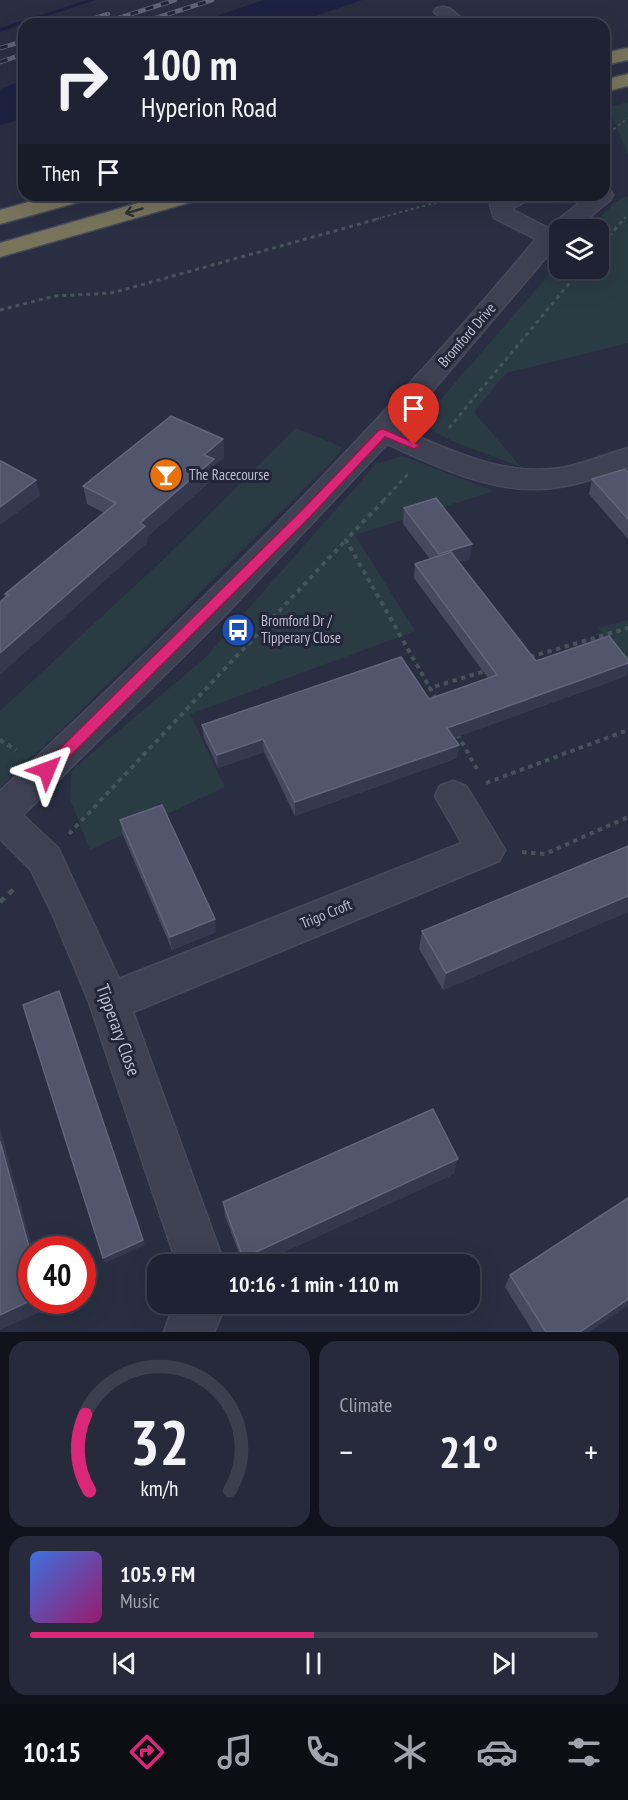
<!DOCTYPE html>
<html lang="en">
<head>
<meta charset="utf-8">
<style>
  :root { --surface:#1f2232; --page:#272a3a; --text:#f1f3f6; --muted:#a1a4ac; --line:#3c3f4d; --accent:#db2777 }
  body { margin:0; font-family:"PT Sans Narrow",sans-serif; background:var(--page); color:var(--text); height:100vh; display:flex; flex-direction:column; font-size:22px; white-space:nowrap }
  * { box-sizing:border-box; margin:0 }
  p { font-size:20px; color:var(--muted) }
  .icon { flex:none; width:33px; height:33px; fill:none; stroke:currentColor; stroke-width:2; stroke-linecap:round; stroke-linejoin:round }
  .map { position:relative; height:1332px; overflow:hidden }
  .side { display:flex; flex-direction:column; gap:9px; padding:9px; background:#11131c; flex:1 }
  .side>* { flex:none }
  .top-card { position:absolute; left:18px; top:18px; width:592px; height:183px; border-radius:18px; box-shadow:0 6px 24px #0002,0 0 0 2px var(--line); background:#1f2232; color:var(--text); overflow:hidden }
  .fabs { position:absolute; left:549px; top:219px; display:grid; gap:12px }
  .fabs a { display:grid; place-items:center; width:60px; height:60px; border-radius:12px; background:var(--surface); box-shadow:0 6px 24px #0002,0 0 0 2px var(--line); font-size:30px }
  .speed { position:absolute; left:18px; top:1236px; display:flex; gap:12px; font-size:30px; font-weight:700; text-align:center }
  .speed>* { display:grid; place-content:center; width:78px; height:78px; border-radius:50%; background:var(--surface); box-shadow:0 6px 24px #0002,0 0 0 2px var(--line); line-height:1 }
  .speed .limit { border:9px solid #d22; background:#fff; color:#111 }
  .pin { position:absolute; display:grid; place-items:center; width:51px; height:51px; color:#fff; margin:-62px -26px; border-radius:50% 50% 50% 0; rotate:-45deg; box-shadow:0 0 6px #0007 }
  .pin .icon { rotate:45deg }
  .me { position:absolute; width:66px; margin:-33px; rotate:46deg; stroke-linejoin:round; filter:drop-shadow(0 0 4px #0008) }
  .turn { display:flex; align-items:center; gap:21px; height:126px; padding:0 24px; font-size:27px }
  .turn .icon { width:78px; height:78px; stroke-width:2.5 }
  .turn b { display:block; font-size:42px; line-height:51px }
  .then { display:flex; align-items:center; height:57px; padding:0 24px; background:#0003; gap:12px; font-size:22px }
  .big { font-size:45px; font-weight:700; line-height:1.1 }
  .side .card { flex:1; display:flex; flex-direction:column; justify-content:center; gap:9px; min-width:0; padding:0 21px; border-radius:18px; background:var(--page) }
  .side .dial { align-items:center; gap:0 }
  .dial svg { height:156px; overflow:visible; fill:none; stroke:var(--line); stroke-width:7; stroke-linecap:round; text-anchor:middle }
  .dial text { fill:var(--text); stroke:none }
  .song { display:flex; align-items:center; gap:18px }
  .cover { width:72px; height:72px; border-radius:9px; background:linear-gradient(135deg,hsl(220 70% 55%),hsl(320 70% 35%)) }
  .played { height:6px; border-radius:3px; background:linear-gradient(90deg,var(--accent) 50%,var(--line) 50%) }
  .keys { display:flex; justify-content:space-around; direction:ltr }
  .heat { display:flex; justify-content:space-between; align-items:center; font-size:33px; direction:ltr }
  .side .tiles { flex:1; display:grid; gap:9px; grid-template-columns:1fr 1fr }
  .card:last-child { grid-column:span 2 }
  .trip { position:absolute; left:147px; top:1254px; width:333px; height:60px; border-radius:18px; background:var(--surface); box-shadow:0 6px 24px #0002,0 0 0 2px var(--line); font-weight:700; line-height:60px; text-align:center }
  .menu { display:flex; height:96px; justify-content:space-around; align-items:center; background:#0c0e14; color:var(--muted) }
  .menu .icon { width:42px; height:42px }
  .menu .active { color:var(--accent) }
  .menu b { font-size:27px; color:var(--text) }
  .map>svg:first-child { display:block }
  .green { fill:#2b3b43 }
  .water { fill:#1c2241 }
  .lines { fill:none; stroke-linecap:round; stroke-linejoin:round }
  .stream { fill:#1c2241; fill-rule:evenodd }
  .minor-casing { stroke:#474a5c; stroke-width:3 }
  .highway-casing { stroke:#45495a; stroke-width:3 }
  .path-far3 { stroke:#45545b; stroke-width:2; stroke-dasharray:3 3; stroke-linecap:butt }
  .path-far2 { stroke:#45545b; stroke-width:3; stroke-dasharray:4 4; stroke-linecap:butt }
  .path-far1 { stroke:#45545b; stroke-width:4; stroke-dasharray:4.5 4.5; stroke-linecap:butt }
  .path { stroke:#45545b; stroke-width:4.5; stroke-dasharray:6 6; stroke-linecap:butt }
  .minor { fill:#3d4152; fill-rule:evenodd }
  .highway { fill:#78735b; fill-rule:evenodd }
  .rail-casing { stroke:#606479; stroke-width:4.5 }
  .rail { stroke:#222638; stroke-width:3; stroke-dasharray:8; stroke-linecap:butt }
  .wall { fill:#454a60 }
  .shaded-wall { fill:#34394f }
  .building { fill:#52566c; stroke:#62667b; stroke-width:1.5 }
  .oneway { stroke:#2f323d }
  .route { fill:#db2777; stroke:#8e194d; stroke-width:1.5 }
  .labels { text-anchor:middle; stroke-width:6; stroke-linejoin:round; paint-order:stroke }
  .street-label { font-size:15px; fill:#bbbdcc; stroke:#222638 }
  .poi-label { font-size:15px; fill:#bbbdcc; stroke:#222638; text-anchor:start }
  .near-street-label { font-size:18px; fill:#bbbdcc; stroke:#222638 }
</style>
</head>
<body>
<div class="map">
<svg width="628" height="1332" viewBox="0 0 628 1332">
  <rect width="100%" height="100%" fill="#292e42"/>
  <g class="green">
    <path d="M628,102v53l-20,-48z"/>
    <path d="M624,197h4v146l-122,30 -32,39 47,55 -69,-26 -19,-10 -11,-15 5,-12 14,-5 118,-136 1,5h38v-38l-9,-1 26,-27z"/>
    <path d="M296,428l46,19 -6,10 -277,275 -59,56v-77l168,-156z"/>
    <path d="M402,456l92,35 -139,44 60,96 -225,83 35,73 -135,63 -20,-51 2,-29 132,-111 172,-195z"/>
    <path d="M628,620v40l-30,-32z"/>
  </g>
  <g class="water">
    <path d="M264,0h98l-70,24h-100z"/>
    <path d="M24,80v38l-24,7v-36z"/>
  </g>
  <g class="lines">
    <path class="stream" d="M87,0h9l-96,32v-4z"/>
    <g class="minor-casing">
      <g id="minor">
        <path d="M443,7l6,1 20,16h-21l-14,-12 3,-4z"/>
        <path d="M604,189l6,1 3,5 -3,5 -36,30h-14v11l-160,188c52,22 103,48 161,39 23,-4 45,-14 67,-20v19c-28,10 -58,21 -89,22 -53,2 -105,-24 -152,-45l-161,170 -203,201 35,33 61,131 343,-136 -27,-47 5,-10 13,-5 13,5 39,64 -6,11 -366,151 90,248v4h-46l-88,-262 -37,-89 -21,-43 -31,-31v-48c189,-175 371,-354 536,-552l-42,-21 -4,-13c9,-14 26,-10 41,-10l-3,5 -15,8v2l35,18 41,-33h15z"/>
        <path d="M174,1304h48l-1,12 -7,16h-50z"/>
      </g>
    </g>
    <g class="highway-casing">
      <g id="highway">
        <path d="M628,48v12l-24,5v-12z"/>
        <path d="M628,74v12l-24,6v-12z"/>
        <path d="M53,195h36l-3,5 -86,24v-14z"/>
        <path d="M166,195h35l-3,5 -198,57v-14z"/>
      </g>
    </g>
    <g class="path-far3">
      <path d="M604,137l24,-19"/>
      <path d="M376,219l87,-24"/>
      <path d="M624,219l4,-4"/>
    </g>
    <g class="path-far2">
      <path d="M598,248l27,-30"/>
      <path d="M0,310l55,-14 57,-3 269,-75"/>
      <path d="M449,428l133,-160"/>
      <path d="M383,501l25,-27"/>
    </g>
    <g class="path-far1">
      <path d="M384,500l-38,40 84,148"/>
      <path d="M530,657l98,-29"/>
      <path d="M436,699l-6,-11 55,-17"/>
      <path d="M457,734l20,35"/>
      <path d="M0,740l16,10"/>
      <path d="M486,783l142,-53"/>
      <path d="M69,834l277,-294"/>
      <path d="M522,852l23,2 83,-37"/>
    </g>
    <path class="path" d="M0,902l17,-16"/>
    <use href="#minor" class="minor"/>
    <use href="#highway" class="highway"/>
    <g class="rail-casing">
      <g id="rail">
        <path d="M77,24l31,-10"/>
        <path d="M100,24l75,-24"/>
        <path d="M137,24l75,-24"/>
        <path d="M0,48l24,-7"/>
        <path d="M0,62l24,-8"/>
      </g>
    </g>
    <use href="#rail" class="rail"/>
  </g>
  <g class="wall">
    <path d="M223,439l1,18 -10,8 1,12 -68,60v6l-141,54 -1,-3 99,-81 -17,-9 -4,-18z"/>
    <path d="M628,472v67l-39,-45 3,-15z"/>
    <path d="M404,508l66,51 -11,3 77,99 92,-1v8l-2,8 -172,62 3,20 -162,58 -31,-64 -46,16 -14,-30 -2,-13 227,-26 59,-21 -74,-100 1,-14 15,-5 -27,-35z"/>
    <path d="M120,820l96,112 -44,18 -49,-115z"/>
    <path d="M628,846v66l-185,78 -24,-41 3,-18z"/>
    <path d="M454,1174l-196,90h-15l-18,-48 -2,-14z"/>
    <path d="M510,1275l118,30 -39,27h-56l-28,-45z"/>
  </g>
  <g class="shaded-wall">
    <path d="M223,439l1,18 -10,8 1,12 -68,60v6l-147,132v-22l140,-130 64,-68z"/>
    <path d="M36,480l4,16 -40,29v-18z"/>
    <path d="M472,544l-2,15 -32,10 1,-15z"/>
    <path d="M628,663v5l-2,8 -180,65 1,-13z"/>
    <path d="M263,739l1,13 -46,16 -1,-13z"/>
    <path d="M459,745l-2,13 -162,58v-14z"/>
    <path d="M628,896v16l-185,78 3,-17z"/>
    <path d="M215,919l1,13 -44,18 -2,-13z"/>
    <path d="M61,998l84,247 -40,18 -2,-5z"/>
    <path d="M0,1127l33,123h-1v8l-32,-117z"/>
    <path d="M458,1159l-4,15 -196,90h-14l-1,-6z"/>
    <path d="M628,1299v6l-39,27h-9z"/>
    <path d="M32,1300h15l2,8 -49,22v-15z"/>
  </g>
  <g class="building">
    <path d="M171,416l52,23 -19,16 10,4 -74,64 5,3 -145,127v-51l8,-7 -3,-1 111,-91 -33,-17z"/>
    <path d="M0,461h1l35,19 -36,27z"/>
    <path d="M625,469l3,3v47l-36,-40z"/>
    <path d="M436,498l36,46 -33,10 -35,-46z"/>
    <path d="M451,552l85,109 73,-25 19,24v3l-181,65 12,17 -164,57 -32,-63 -46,16 -15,-30 199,-68 28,42 68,-24 -82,-111z"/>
    <path d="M162,805l53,114 -45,18 -50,-117z"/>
    <path d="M628,846v50l-182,77 -24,-42z"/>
    <path d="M59,991l84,249 -40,18 -80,-253z"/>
    <path d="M433,1109l25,50 -215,99 -20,-56z"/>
    <path d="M0,1141l32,117v42l-32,15z"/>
    <path d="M628,1198v101l-48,33h-34l-36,-57z"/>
  </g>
  <defs><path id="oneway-shaft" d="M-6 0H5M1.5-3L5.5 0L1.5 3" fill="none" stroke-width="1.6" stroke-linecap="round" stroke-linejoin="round" transform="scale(1.5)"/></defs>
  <use class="oneway" href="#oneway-shaft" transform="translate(134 211) rotate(164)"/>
  <path class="route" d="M383,429l37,16 -6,4 -29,-12 -75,80 -258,257h-10l-3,-4 3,-4 259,-255 78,-81z"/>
  <defs>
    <g id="bar-disc" transform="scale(1.725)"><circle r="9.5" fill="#e8710a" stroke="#222638"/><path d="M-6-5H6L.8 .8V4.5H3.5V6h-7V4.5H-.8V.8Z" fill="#fff"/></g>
    <g id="bus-disc" transform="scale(1.725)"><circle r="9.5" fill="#1a4fb4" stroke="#222638"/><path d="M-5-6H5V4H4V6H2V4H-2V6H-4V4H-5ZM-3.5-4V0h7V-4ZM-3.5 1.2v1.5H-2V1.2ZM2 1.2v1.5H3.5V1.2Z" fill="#fff"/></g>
  </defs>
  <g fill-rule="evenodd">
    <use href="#bar-disc" x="166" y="475"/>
    <use href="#bus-disc" x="238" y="630"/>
  </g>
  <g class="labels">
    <g class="street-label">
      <text transform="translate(467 335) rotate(-49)" y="5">Bromford Drive</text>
      <text transform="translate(326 914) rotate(-22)" y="5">Trigo Croft</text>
    </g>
    <g class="poi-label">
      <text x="189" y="480">The Racecourse</text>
      <text x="261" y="626">Bromford Dr /<tspan x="261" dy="17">Tipperary Close</tspan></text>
    </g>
    <g class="near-street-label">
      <text transform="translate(118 1030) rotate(70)" y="6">Tipperary Close</text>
    </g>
  </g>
</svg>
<div class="fabs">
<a><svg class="icon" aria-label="layers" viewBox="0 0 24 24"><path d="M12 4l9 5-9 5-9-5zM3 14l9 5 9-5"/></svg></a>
</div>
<div class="speed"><div class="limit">40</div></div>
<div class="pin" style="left:414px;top:445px;background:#d93025"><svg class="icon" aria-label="arrive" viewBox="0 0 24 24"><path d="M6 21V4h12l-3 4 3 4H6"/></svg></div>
<svg class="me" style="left:47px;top:770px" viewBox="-20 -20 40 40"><path d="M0-17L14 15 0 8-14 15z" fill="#db2777" stroke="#fff" stroke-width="4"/></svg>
<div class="trip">10:16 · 1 min · 110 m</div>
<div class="top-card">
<div class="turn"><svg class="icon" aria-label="right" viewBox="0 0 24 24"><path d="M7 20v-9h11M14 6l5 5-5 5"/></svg><div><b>100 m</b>Hyperion Road</div></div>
<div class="then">Then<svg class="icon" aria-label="arrive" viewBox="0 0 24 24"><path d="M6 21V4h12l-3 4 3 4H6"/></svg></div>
</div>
</div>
<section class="side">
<div class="tiles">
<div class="card dial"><svg viewBox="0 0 100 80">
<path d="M14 69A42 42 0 1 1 86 69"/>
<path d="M14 69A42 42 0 0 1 12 30" stroke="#db2777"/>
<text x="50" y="56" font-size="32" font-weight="700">32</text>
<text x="50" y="72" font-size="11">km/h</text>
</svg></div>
<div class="card"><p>Climate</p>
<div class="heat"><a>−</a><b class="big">21°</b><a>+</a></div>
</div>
<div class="card">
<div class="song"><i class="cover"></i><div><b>105.9 FM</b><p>Music</p></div></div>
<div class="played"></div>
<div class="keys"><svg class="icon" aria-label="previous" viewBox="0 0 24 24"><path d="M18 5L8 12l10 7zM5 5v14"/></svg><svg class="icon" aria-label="pause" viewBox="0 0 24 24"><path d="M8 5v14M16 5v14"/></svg><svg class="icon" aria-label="next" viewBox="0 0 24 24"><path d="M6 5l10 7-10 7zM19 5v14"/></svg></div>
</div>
</div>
</section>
<nav class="menu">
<b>10:15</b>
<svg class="icon active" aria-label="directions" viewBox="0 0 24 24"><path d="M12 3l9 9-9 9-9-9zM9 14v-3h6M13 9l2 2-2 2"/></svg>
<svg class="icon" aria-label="music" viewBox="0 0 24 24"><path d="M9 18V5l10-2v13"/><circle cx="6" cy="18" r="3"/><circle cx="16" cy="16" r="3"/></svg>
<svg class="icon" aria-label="phone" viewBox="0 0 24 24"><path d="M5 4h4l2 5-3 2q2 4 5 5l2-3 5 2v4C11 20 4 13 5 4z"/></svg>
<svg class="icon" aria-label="climate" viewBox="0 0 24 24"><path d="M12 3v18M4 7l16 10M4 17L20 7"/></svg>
<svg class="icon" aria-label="car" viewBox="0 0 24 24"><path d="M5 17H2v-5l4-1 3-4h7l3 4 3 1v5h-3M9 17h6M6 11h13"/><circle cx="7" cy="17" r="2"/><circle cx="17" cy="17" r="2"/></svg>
<svg class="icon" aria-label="filters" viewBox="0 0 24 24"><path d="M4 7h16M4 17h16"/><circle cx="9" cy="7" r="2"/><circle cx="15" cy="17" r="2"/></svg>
</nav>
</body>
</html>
